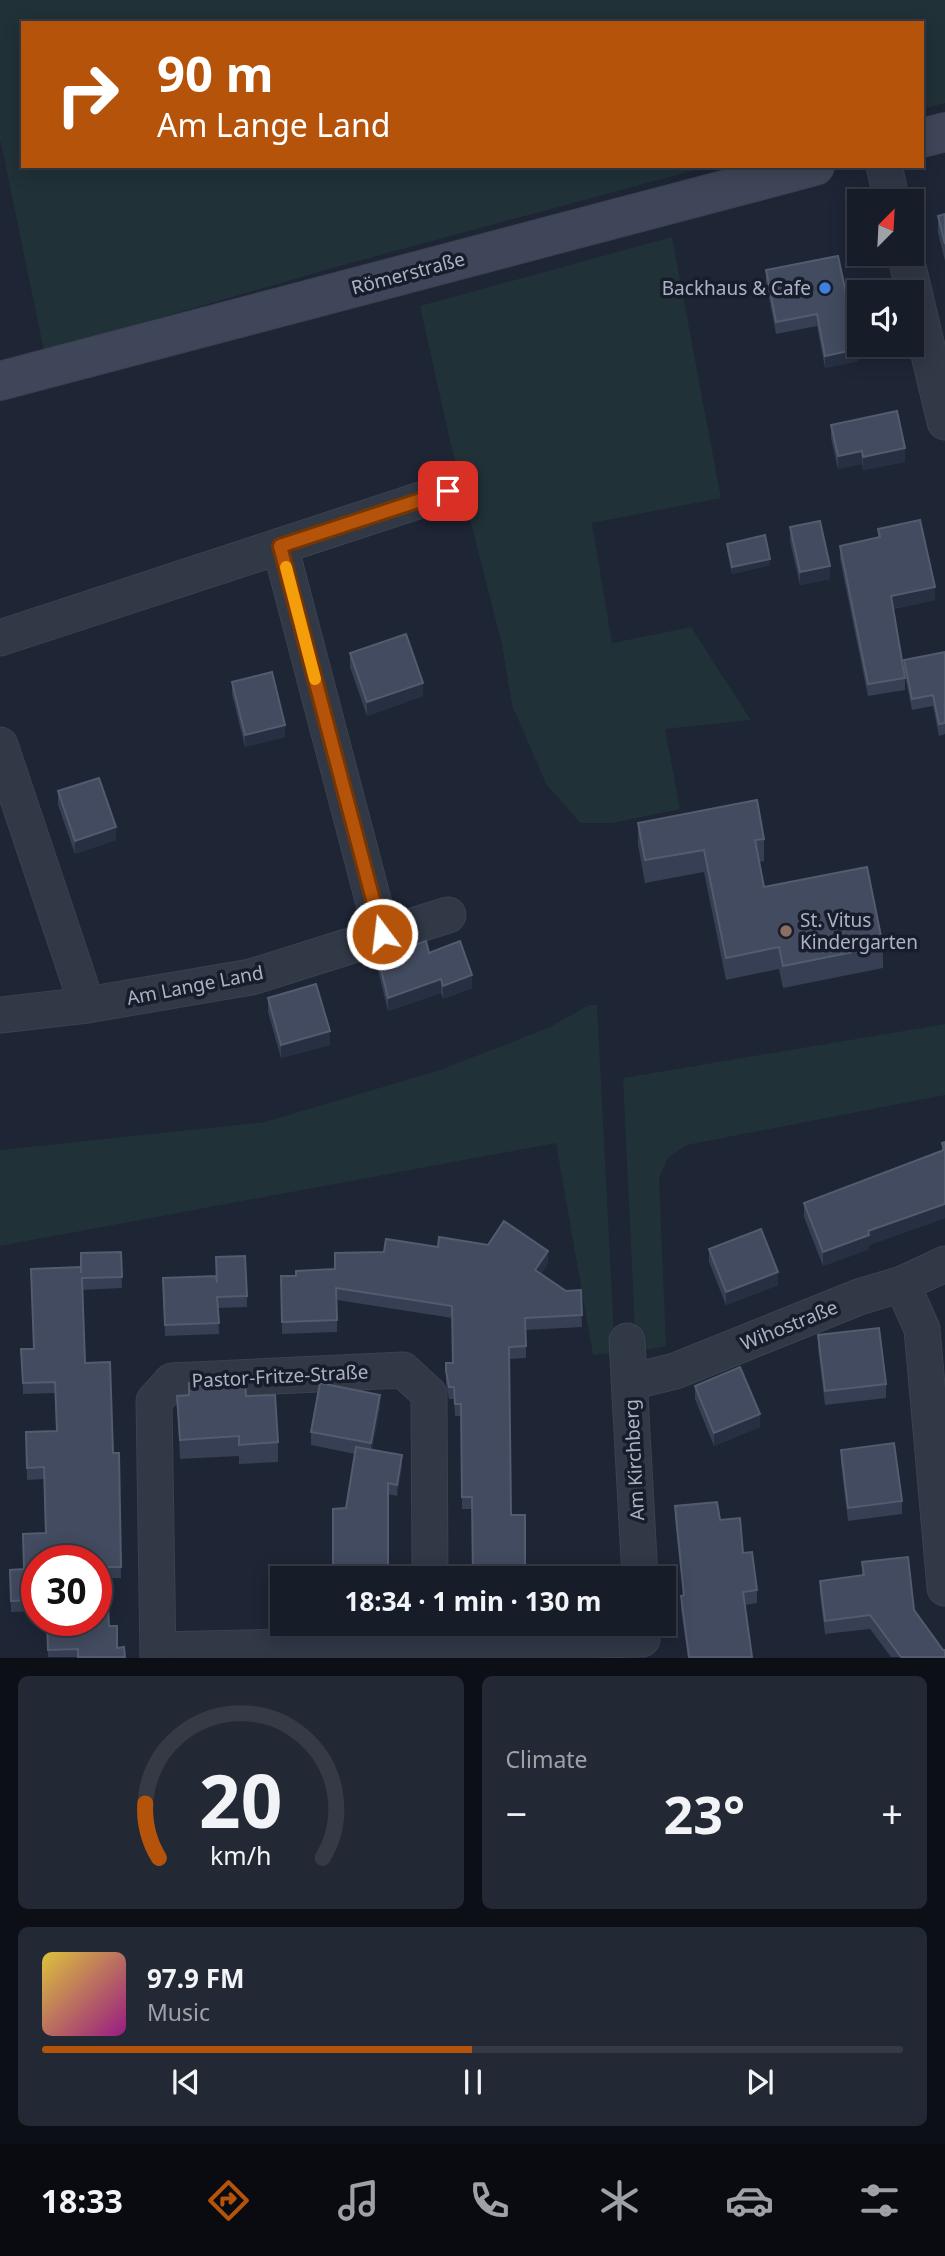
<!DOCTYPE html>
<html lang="en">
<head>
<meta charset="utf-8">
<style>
  :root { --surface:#161c28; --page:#232934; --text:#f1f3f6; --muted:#9ea1a8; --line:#353a45; --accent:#b45309 }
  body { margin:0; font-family:"Noto Sans",sans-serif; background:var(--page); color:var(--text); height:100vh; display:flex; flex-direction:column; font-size:26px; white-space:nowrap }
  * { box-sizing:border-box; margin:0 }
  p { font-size:23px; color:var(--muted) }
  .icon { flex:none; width:38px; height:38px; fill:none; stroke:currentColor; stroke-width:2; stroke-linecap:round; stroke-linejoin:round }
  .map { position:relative; height:1658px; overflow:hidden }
  .details { display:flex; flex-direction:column; gap:18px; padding:18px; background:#0c0f16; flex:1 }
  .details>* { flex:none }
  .banner { position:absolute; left:21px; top:21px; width:903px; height:147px; border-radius:0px; box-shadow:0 4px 18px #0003,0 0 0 2px var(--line); background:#b45309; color:#fff; overflow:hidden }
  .needle { width:46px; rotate:24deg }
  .controls { position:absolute; left:847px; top:189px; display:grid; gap:14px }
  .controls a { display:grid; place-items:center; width:77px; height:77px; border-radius:0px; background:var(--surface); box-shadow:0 4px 18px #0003,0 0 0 2px var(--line); font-size:35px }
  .speed { position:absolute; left:21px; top:1545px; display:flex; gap:14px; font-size:35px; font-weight:700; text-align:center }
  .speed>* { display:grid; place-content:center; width:91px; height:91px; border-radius:50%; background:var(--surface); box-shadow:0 4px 18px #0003,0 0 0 2px var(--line); line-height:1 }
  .speed .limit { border:10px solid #d22; background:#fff; color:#111 }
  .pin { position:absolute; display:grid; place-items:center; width:60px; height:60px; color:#fff; margin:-30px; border-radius:14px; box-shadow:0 4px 10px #0006 }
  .me { position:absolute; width:77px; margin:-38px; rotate:345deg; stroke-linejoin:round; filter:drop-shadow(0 0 5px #0008) }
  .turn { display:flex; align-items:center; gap:24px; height:147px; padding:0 21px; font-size:32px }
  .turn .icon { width:91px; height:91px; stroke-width:2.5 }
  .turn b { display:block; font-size:49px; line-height:60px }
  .big { font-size:52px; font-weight:700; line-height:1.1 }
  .details .widget { flex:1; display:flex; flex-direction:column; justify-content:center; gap:10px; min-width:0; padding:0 24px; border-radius:10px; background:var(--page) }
  .details .dial { align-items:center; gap:0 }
  .dial svg { height:182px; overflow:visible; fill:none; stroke:var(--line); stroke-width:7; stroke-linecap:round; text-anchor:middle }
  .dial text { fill:var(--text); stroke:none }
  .song { display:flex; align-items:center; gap:21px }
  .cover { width:84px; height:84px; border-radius:10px; background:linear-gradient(135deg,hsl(50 70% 55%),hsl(310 70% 35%)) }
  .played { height:7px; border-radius:4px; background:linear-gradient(90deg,var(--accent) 50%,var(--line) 50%) }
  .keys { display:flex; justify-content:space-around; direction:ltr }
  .heat { display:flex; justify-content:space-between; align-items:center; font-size:38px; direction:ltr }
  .details .tiles { flex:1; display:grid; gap:18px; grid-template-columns:1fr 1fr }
  .widget:last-child { grid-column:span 2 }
  .trip { position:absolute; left:270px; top:1566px; width:406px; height:70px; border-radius:0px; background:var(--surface); box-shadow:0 4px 18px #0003,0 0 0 2px var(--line); font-weight:700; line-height:70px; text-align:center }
  .menu { display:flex; height:112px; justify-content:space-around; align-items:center; background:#090b10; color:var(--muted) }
  .menu .icon { width:49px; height:49px }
  .menu .on { color:var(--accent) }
  .menu b { font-size:32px; color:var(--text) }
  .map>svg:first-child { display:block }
  .green { fill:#203137 }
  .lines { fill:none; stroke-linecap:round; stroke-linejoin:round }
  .street-casing { stroke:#3b414f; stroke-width:37 }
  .secondary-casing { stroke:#3b414f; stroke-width:40 }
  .street { stroke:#313846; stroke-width:35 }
  .secondary { stroke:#3f4659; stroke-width:38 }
  .wall { fill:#363f53 }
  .shaded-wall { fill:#272f42 }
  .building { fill:#424b5f; stroke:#535b6f; stroke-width:2 }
  .route-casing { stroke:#753606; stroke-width:18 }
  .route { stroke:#b45309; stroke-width:12 }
  .slow { stroke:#f59e0b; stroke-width:12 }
  .shop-dot { fill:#3f7fe0; stroke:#171d2a; stroke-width:2.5 }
  .education-dot { fill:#8d6e63; stroke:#171d2a; stroke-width:2.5 }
  .labels { text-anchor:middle; stroke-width:7; stroke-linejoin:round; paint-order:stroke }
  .street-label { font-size:19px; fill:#abb2c4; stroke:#171d2a }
  .poi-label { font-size:19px; fill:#abb2c4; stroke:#171d2a; text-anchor:end }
</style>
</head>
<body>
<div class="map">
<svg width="945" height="1658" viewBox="0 0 945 1658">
  <rect width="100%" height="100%" fill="#1e2535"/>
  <g class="green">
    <path d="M0,0h945v103l-23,6v-86h-899v143h687l-363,98 -303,87 -44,-212z"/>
    <path d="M672,237l49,261 -129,25 20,120 79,-16 60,93 -86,9 15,80 -68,14h-32l-34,-39 -34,-79 -10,-60 -52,-204 -30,-135z"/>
    <path d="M589,1005h8l18,348 -22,2 -37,-212 -556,103v-96l265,-28 175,-52 110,-43z"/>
    <path d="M945,1024v71l-258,50 -19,13 -9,20 7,168 -30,6 -13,-274z"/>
  </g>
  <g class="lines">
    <g class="street-casing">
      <g id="street">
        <path d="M884,166l8,35"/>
        <path d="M905,254l40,168"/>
        <path d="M280,546l102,388"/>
        <path d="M0,638l448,-147"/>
        <path d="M0,745l87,260"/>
        <path d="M0,1015l87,-10 164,-28 197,-62"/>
        <path d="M902,1284l20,45 23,259"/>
        <path d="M627,1341l13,237"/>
        <path d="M631,1382l44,-11 184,-74 43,-13 43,-20"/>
        <path d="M158,1650l484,-11"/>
        <path d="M158,1658l-4,-257 18,-20 231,-11 26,24 1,184"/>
      </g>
    </g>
    <g class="secondary-casing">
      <g id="secondary">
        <path d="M922,138l23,-6"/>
        <path d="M0,381l815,-215"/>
      </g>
    </g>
    <use href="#street" class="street"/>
    <use href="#secondary" class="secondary"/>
  </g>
  <g class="wall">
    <path d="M945,214v47l-7,-28v-17z"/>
    <path d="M838,256l20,105 -33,7 -8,-42 -41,8 -10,-52v-12z"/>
    <path d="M831,425l74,37 -42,8 -1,-6 -24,5 -7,-31z"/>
    <path d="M790,527l40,52 -30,6 -10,-44z"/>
    <path d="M878,529l57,71 -42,9 12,69v12l-37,6 -28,-137v-13l38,-8z"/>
    <path d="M727,544l43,21 -38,9 -5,-24z"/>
    <path d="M945,652v82l-6,2 -6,-30 -21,4 -8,-39v-11z"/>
    <path d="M350,653l73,43 -56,20 -17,-49z"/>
    <path d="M232,682l53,55 -40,10 -13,-53z"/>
    <path d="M58,791l58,49 -41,14 -17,-49z"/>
    <path d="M638,823l126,16v22l-5,1 5,25 119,59v22l-100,20 -4,-19 -53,11 -22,-108 -59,11 -7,-38z"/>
    <path d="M378,957l94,31 -29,11 -2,-6 -53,18 -10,-41z"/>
    <path d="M268,998l62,47 -49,13 -13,-46z"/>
    <path d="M945,1142v76l-76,27v4l-46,17 -19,-49v-14l138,-53v-7z"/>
    <path d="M438,1247l110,16 -7,11 25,17 15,-1 1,37 -56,3v28l-17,1 2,156 14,63 -53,-69h-10l-1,-93h-6l-1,-17h-5l-3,-16v-20h7l-1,-45 -115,-18v32l-55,2 -1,-58h15l39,-7 49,-17z"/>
    <path d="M709,1249l69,36 -52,20 -17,-43z"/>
    <path d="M121,1252l1,36 -40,2 3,73 28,90h6l2,125h-15l3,48 8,22 8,9h-77l-1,-37h49l-59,-59v50l-26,1 -1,-42 14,-1 21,-36 -1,-54 -17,1 -1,-48 31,-1 -2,-38 -32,1 -2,-45h13l47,-82z"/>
    <path d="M163,1278l84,18v11l-29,1 1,26 -54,2z"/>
    <path d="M818,1335l68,49v14l-61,7 -7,-57z"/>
    <path d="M189,1383l57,13 32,46v20l-39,2v-8l-59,3 -3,-63 12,-1z"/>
    <path d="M695,1386l65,41 -46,19 -19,-47z"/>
    <path d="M380,1408l-8,42 30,17 -5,29 -9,-2v84h-84l29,-5 13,-65 9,-54 -44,-9v-13z"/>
    <path d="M841,1450l61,51v13l-54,7 -7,-58z"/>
    <path d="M675,1506l45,14 23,33 14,37v13l-12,2 7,52h-64l-7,-48v-13l2,-1 -8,-76z"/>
    <path d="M862,1562l52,48 31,47h-54l-21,-28 -45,5 -5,-40v-13l42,-5z"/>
    <rect x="304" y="1624" width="47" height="1"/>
  </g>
  <g class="shaded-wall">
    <path d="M858,349v12l-33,7v-12z"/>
    <path d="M905,448v14l-42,8v-13z"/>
    <path d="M862,451v13l-24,5v-13z"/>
    <path d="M770,559v6l-38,9v-7z"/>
    <path d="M830,566v13l-30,6v-13z"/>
    <path d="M935,587v13l-44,9v-13z"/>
    <path d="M423,683v13l-56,20v-14z"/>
    <path d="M285,725v12l-40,10v-12z"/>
    <path d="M116,827v13l-41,14v-13z"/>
    <path d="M472,975v13l-29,11v-13z"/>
    <path d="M441,979v14l-53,18v-13z"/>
    <path d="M330,1031v14l-49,13v-13z"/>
    <path d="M945,1204v14l-76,27v4l-46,17v-14l45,-21z"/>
    <path d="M548,1251v12l-13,19v-12z"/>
    <path d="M778,1272v13l-52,20v-13z"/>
    <path d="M380,1395v13l-9,49v-14z"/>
    <path d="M760,1414v13l-46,19v-13z"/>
    <path d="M402,1455v12l-5,29v-11z"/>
  </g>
  <g class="building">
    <path d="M945,214v30l-7,-28z"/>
    <path d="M838,256l20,93 -33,7 -8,-42 -41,8 -10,-52z"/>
    <path d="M897,411l8,37 -42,9 -1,-6 -24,5 -7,-31z"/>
    <path d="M920,520l15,67 -44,9 14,82 -37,6 -28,-138 40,-9 -2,-8z"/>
    <path d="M820,521l10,45 -30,6 -10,-45z"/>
    <path d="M765,535l5,24 -38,8 -5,-23z"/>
    <path d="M406,634l17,49 -56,19 -17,-49z"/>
    <path d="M945,652v71l-6,1 -6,-29 -21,4 -8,-39z"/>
    <path d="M272,672l13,53 -40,10 -13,-53z"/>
    <path d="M99,778l17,49 -41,14 -17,-50z"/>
    <path d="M757,800l7,39 -9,1 9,47 103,-20 16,79 -100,20 -4,-19 -53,11 -22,-108 -59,10 -7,-37z"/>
    <path d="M426,941l3,12 31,-12 12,34 -29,11 -2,-7 -53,19 -10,-41z"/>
    <path d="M316,984l14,47 -49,14 -13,-47z"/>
    <path d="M945,1142v62l-77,27 1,4 -46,17 -19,-49 140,-53 -2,-7z"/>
    <path d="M504,1221l44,30 -13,19 31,21 15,-1 1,25 -57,3 1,28 -17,1 2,168h14v63h-52l-1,-81h-10l-1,-93h-6l-1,-17h-5l-3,-16v-8h7l-1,-57 -116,-18 1,32 -55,2 -1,-46h15v-5l39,-2v-16l49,-1 2,-13 52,8 1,-10 49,8z"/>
    <path d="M761,1229l17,43 -52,20 -17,-43z"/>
    <path d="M121,1252l1,25 -40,1 3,85 25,-1 3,91h6l2,114h-15l3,59h8v22l7,-1 1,10h-47v-8l-30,1 -1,-30h49v-59h-59v39l-26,1 -1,-31 14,-1 -1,-35 23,-1 -2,-66 -17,1 -1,-36 31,-1 -2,-49 -32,1 -2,-34h13l-3,-80 50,-2v6v-20z"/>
    <path d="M245,1256l2,40 -30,1 2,26 -54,2 -2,-47 53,-2 1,7 -1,-26z"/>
    <path d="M879,1328l7,56 -61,7 -7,-56z"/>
    <path d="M740,1367l20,47 -46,19 -19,-47z"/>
    <path d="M245,1380l1,16 29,-1 3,47 -39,3v-9l-59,4 -3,-44 12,-1v-12z"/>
    <path d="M320,1383l60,12 -9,48 -60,-11z"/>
    <path d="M894,1443l8,58 -54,7 -7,-58z"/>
    <path d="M356,1447l46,8 -5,30 -9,-2v89h-55v-63l13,-1z"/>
    <path d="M717,1502l3,18 20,-2 3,35 9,-1 5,38 -14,2 9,65h-63l-8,-61 3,-1 -9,-89z"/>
    <path d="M908,1557l6,53 29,40h2v7h-44l-31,-42 -45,6 -5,-40 44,-6 -2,-13z"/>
    <rect x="304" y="1573" width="46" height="5"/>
  </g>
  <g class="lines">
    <g class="route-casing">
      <path id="route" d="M382,934l-102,-388 168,-55"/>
    </g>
    <use href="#route" class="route"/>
    <path class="slow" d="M286,567l29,112"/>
  </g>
  <circle class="shop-dot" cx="825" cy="288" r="7"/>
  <circle class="education-dot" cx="786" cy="931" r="7"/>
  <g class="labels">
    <g class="street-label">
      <text transform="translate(408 273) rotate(-15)" y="7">Römerstraße</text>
      <text transform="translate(195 985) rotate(-11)" y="7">Am Lange Land</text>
      <text transform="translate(789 1325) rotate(-22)" y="7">Wihostraße</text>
      <text transform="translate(280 1376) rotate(-3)" y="7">Pastor-Fritze-Straße</text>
      <text transform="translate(634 1460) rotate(-93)" y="7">Am Kirchberg</text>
    </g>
    <g class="poi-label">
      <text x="811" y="295">Backhaus &amp; Cafe</text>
      <text x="800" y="927" text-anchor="start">St. Vitus<tspan x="800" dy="22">Kindergarten</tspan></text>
    </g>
  </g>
</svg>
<div class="controls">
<a><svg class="needle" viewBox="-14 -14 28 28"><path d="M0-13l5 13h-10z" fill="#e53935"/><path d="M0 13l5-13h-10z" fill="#9ea1a8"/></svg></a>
<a><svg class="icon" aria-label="sound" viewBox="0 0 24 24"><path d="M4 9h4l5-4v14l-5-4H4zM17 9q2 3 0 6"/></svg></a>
</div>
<div class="speed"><div class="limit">30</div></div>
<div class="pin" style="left:448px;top:491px;background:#d93025"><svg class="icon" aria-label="arrive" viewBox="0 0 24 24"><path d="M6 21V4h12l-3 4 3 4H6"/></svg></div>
<svg class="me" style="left:382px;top:934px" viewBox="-20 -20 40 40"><circle r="17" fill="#b45309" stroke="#fff" stroke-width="3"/><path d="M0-11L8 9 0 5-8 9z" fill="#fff"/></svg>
<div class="trip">18:34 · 1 min · 130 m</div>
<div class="banner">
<div class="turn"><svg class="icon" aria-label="right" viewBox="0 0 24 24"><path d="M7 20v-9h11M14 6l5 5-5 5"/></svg><div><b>90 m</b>Am Lange Land</div></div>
</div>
</div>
<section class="details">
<div class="tiles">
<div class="widget dial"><svg viewBox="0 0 100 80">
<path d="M14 69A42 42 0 1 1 86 69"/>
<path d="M14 69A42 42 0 0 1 8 45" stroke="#b45309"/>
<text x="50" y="56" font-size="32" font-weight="700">20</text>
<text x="50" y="72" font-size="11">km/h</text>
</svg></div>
<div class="widget"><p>Climate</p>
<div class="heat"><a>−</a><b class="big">23°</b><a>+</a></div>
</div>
<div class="widget">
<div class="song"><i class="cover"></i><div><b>97.9 FM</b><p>Music</p></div></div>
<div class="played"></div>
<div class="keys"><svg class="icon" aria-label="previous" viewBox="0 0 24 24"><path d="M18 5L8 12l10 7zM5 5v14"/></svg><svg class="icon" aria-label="pause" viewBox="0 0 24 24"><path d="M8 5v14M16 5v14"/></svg><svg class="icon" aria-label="next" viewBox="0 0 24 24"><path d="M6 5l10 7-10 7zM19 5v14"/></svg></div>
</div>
</div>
</section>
<nav class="menu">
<b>18:33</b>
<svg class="icon on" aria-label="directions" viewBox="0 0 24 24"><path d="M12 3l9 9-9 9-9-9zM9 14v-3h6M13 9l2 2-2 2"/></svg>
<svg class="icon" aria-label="music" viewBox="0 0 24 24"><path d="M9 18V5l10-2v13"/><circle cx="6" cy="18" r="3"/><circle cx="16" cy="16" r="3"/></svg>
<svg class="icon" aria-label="phone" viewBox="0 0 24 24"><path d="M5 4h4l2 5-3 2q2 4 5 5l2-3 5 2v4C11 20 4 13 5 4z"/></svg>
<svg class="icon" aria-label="climate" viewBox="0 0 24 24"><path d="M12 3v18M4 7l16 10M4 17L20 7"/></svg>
<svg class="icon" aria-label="car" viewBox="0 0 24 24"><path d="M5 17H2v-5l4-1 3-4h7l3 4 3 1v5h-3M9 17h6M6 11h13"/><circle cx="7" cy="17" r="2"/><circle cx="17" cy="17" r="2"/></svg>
<svg class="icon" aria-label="filters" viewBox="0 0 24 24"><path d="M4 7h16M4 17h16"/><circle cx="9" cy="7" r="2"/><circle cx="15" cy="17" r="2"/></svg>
</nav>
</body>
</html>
